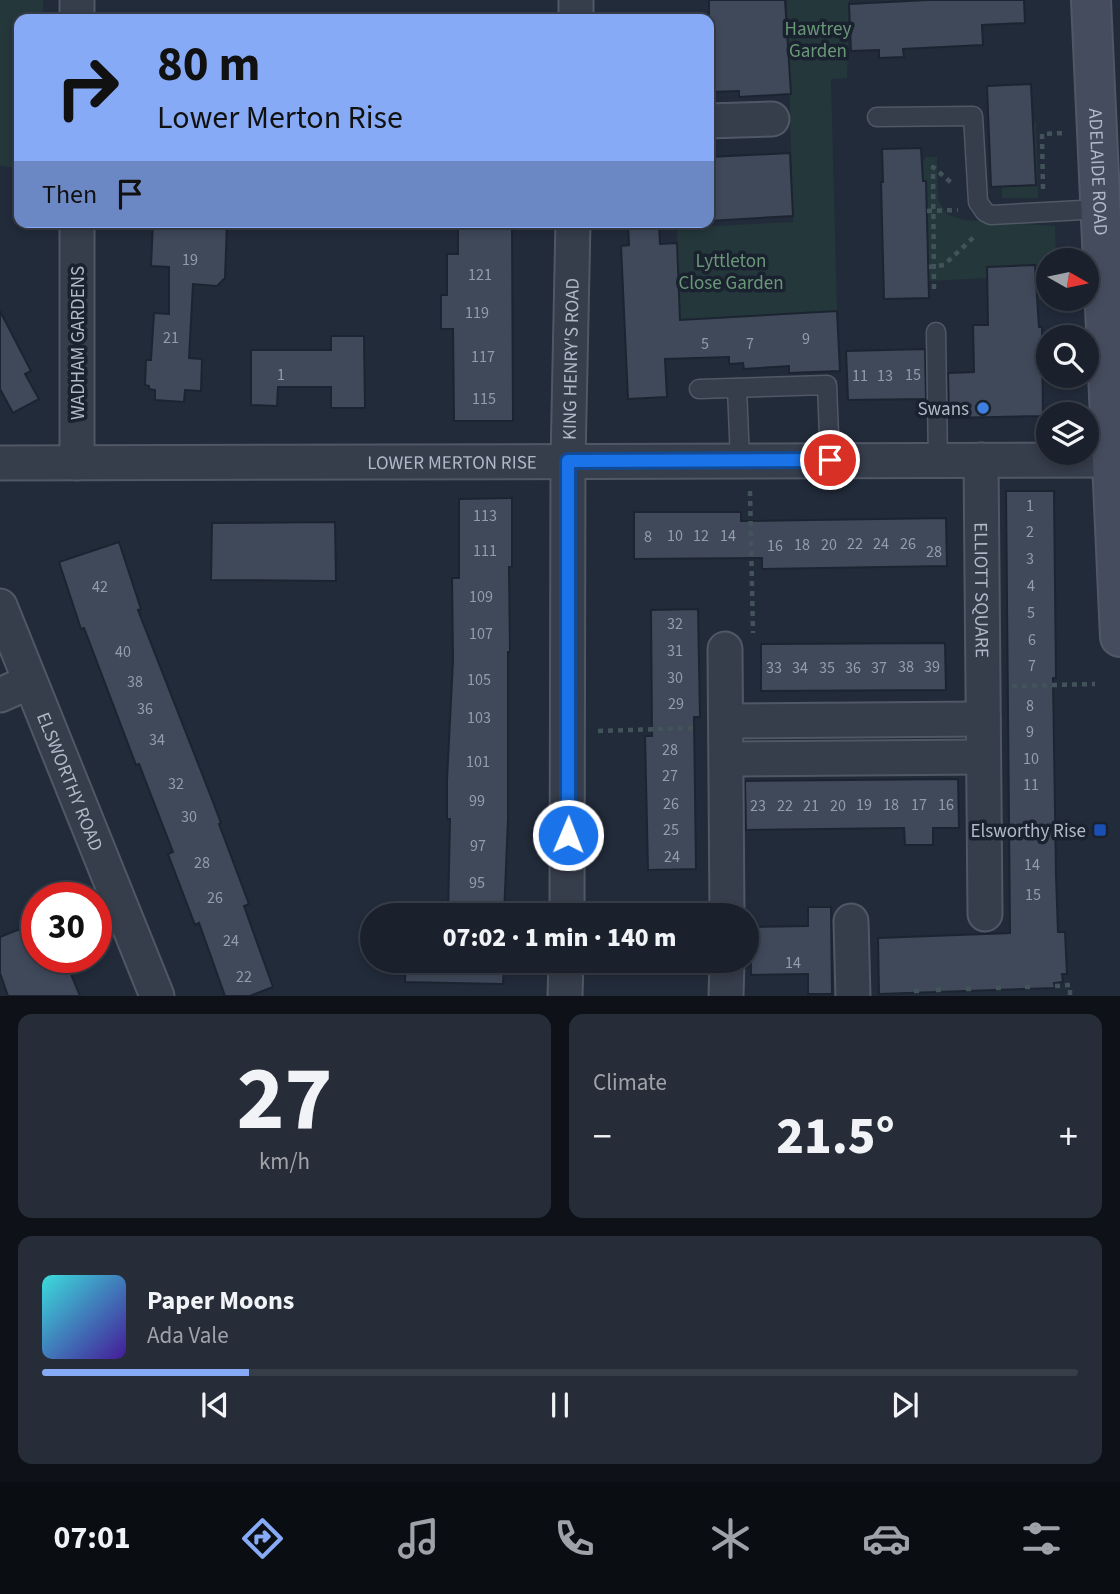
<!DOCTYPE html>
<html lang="en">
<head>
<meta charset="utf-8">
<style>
  :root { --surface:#1a202c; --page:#272d38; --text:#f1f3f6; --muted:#9fa3a9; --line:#383e48; --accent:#87aaf6 }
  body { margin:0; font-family:"Source Sans 3",sans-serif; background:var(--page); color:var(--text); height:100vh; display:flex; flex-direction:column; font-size:26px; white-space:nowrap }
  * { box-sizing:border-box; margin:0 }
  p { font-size:23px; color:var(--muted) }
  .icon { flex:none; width:38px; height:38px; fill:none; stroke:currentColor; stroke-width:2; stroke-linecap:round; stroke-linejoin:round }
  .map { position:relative; height:996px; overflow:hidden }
  .drawer { display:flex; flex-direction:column; gap:18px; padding:18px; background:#0e1218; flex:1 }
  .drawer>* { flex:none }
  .banner { position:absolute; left:14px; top:14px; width:700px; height:214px; border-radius:14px; box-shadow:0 4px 10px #0003,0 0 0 2px var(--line); background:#87aaf6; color:#111; overflow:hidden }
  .needle { width:46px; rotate:99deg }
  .controls { position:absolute; left:1036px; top:248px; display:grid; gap:14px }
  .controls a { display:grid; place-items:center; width:63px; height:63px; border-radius:50%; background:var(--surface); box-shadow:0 4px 10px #0003,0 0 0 2px var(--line); font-size:35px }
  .speed { position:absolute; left:21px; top:882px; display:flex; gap:14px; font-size:35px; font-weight:700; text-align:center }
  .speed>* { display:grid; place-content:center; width:91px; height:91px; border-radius:50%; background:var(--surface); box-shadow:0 4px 10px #0003,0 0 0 2px var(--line); line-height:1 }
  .speed .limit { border:10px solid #d22; background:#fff; color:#111 }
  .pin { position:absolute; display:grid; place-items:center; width:60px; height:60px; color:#fff; margin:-30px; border:4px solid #fff; border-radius:50%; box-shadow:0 2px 7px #0007 }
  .me { position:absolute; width:77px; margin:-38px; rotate:1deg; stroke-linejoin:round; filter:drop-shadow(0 0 5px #0008) }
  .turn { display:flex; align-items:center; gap:24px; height:147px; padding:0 28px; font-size:32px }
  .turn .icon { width:91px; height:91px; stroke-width:2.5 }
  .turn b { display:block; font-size:49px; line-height:60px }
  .then { display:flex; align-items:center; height:66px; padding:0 28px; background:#0003; gap:14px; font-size:26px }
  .big { font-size:52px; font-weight:800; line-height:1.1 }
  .drawer .widget { flex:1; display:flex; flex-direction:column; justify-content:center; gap:10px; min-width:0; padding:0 24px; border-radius:14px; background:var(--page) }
  .drawer .dial { align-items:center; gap:0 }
  .dial b { font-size:91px; line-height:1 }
  .song { display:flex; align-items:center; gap:21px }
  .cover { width:84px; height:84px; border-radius:10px; background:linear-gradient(135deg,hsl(180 70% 55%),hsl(260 70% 35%)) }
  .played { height:7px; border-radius:4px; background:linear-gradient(90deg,var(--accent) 20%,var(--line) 20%) }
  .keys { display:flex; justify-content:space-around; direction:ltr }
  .heat { display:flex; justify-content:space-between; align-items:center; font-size:38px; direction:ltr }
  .drawer .tiles { flex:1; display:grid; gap:18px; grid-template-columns:1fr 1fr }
  .widget:last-child { grid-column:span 2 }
  .trip { position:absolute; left:360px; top:903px; width:399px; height:70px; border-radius:35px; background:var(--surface); box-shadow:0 4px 10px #0003,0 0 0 2px var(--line); font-weight:800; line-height:70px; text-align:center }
  .tab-bar { display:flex; height:112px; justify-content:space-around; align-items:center; background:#0a0d12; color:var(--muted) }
  .tab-bar .icon { width:49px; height:49px }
  .tab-bar .active { color:var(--accent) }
  .tab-bar b { font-size:32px; color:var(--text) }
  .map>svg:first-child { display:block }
  .green { fill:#24373b }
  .building { fill:#3f495a; stroke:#1d2431; stroke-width:2 }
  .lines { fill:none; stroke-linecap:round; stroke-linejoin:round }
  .service-casing { stroke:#515865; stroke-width:21 }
  .minor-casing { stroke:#515865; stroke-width:37 }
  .secondary-casing { stroke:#515865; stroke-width:42 }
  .path { stroke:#425459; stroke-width:4.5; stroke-dasharray:5 5; stroke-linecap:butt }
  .service { stroke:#363d4b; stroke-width:18 }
  .minor { stroke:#363d4b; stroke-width:33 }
  .secondary { stroke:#444c5e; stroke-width:38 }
  .route-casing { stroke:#114b97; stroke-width:18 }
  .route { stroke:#1a73e8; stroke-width:12 }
  .shop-dot { fill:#3f7fe0; stroke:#1b222f; stroke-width:2.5 }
  .transit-dot { fill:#1a4fb4; stroke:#1b222f; stroke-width:2.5 }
  .labels { text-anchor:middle; stroke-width:7; stroke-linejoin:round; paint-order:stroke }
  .number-label { font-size:16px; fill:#949cac }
  .park-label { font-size:19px; fill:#699777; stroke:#1b222f }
  .street-label { font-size:19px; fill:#b1b8c7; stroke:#1b222f }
  .poi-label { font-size:19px; fill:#b1b8c7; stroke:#1b222f; text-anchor:end }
</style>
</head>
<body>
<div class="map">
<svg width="1120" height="996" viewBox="0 0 1120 996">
  <rect width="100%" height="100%" fill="#222b3a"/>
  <g class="green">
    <path d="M0,0h43v19h-24v149l-19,-2z"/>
    <path d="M787,0h62l-2,78 -16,1 6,232 -157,9 -3,-92 116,-6z"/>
    <path d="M1021,123h15l2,75h-36v-16z"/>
    <path d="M926,157h11l1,43 9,14 16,6 92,6 1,35h-8v38l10,2 -21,-1 -3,-35 -46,2 -1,11 -58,3 -3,-99 -4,-1v-18z"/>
  </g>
  <g class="building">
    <path d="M709,0h76l6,94 -52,3v-6l-30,1z"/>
    <path d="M928,0h96l1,23 -43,2 1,20 -80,4 1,8 -25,1v-8l-28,1 -2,-47z"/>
    <path d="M1031,84l5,101 -45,2 -4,-101z"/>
    <path d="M921,148l2,33h3l3,117 -45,1 -3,-117h2l-1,-33z"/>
    <path d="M790,153l3,63 -84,5v-64z"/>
    <path d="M153,222h74l-2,56 -8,8 -24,-2 -4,74 13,1 -1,32 -16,-1 -1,12 -29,-2v-10l-6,-1v-3l-4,-1 1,-25h5l3,-47 15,1v-47l-18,-1z"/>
    <path d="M458,222h54l1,199h-59l-1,-92h-12v-34h6v-41h11z"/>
    <path d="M628,222h31l1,22 17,-1 3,77 157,-9 3,60 -51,2v-7l-45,3 -1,-6 -14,1v-7l-64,2 2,38 -39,2 -7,-153 8,-1z"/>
    <path d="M1035,265l4,62h3l1,89 -94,2 -1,-45 26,-1 -1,-47h15l-1,-58z"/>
    <path d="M0,311l31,60 -6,3 14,25 -26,14 -13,-24z"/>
    <path d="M331,336h33l1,72h-34v-21h-53l-1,19 -26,-1v-55h80z"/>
    <path d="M925,349l1,50 -78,1 -2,-49z"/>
    <path d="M1006,491h48l2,187h-3l3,198 2,56h7l2,42h-5l1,8 -9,1 1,5 -176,6 -1,-56 132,-5z"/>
    <path d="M512,498v69h-3l1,85h-2v167l-4,96h-56l2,-96h-3v-39l6,-120 -1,-82h7v-79z"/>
    <path d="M634,512h107v9l205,-3 1,48 -185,3v-11l-128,1z"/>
    <path d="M335,522l1,59 -125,-1 1,-57z"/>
    <path d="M119,542l22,67 -3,1 70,179 13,34 -2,1 30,80 -5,2 29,81 -23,9h-25l-26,-73 -4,2 -27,-71 5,-2 -34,-88 -3,1 -52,-137 -3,1 -22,-67z"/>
    <path d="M698,609l2,108h-6l2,152 -48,1 -3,-134h7l-1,-126z"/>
    <path d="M945,643l1,47 -185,1v-47z"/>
    <path d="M958,779l1,49h-26v17h-28l-1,-17 -158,2 -1,-49z"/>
    <path d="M808,907h23l1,87h-24v-20l-57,1 -1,-48 58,-1z"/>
    <path d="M37,922v35h27l16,39h-72l-8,-23v-36z"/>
    <path d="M406,961h98l-1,23 -98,-2z"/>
  </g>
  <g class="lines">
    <g class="service-casing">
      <g id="service">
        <path d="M877,117l96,-1 5,86 7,10 6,3 110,-6"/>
        <path d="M936,332l2,129"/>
        <path d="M737,388l3,72"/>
        <path d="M699,389l128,-4 3,75"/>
      </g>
    </g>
    <g class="minor-casing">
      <g id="minor">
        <path d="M77,19v-19"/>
        <path d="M576,19v-19"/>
        <path d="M709,121l63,-2"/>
        <path id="s1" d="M981,460l4,454"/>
        <path id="s2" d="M0,463l1113,-3"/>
        <path d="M77,463v-241"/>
        <path id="s3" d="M0,606l157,390"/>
        <path d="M725,649l2,266"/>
        <path d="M0,695l29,-13"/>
        <path d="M726,721l257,-2"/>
        <path d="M727,759l256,-2"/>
        <path id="s4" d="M567,915l1,-454 5,-239"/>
        <path d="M851,921l2,75"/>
        <path d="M565,996l1,-35"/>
        <path d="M726,996l1,-35"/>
      </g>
    </g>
    <g class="secondary-casing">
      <g id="secondary">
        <path id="s5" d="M1091,0l29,637"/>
      </g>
    </g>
    <g class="path">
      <path d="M1043,189l-1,-55 23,-1"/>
      <path d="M927,211l31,-1"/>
      <path d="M929,267l15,-2 32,-30"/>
      <path d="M934,289l-1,-122 21,18"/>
      <path d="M750,491l3,142"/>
      <path d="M1012,686l83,-2"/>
      <path d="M598,731l96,-3"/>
      <path d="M1055,986l15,-1v11"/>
      <path d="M1025,987h10"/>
      <path d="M996,988h9"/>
      <path d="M966,989h9"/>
      <path d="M936,990h10"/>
      <path d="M914,991h9"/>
    </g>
    <use href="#service" class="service"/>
    <use href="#minor" class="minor"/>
    <use href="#secondary" class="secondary"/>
  </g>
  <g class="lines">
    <g class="route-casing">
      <path id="route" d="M568,835v-374l262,-1"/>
    </g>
    <use href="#route" class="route"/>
  </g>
  <circle class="shop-dot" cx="983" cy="408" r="7"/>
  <rect class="transit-dot" x="1093" y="823" width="14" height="14" rx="3.5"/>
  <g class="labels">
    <g class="number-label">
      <text x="190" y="265">19</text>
      <text x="480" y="280">121</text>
      <text x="477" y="318">119</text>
      <text x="171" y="343">21</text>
      <text x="806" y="344">9</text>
      <text x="705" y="349">5</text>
      <text x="750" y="349">7</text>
      <text x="483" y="362">117</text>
      <text x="281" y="380">1</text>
      <text x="913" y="380">15</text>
      <text x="860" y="381">11</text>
      <text x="885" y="381">13</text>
      <text x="484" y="404">115</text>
      <text x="1030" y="511">1</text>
      <text x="485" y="521">113</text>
      <text x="1030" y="537">2</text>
      <text x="675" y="541">10</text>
      <text x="701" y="541">12</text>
      <text x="728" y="541">14</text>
      <text x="648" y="542">8</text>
      <text x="855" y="549">22</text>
      <text x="881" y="549">24</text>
      <text x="908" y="549">26</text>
      <text x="802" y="550">18</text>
      <text x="829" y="550">20</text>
      <text x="775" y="551">16</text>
      <text x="485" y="556">111</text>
      <text x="934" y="557">28</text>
      <text x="1030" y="564">3</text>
      <text x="1031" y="591">4</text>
      <text x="100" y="592">42</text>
      <text x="481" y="602">109</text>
      <text x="1031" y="618">5</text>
      <text x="675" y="629">32</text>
      <text x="481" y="639">107</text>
      <text x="1032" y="645">6</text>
      <text x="675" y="656">31</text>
      <text x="123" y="657">40</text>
      <text x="1032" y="671">7</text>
      <text x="906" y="672">38</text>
      <text x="932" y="672">39</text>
      <text x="774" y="673">33</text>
      <text x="800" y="673">34</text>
      <text x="827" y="673">35</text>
      <text x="853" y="673">36</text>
      <text x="879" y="673">37</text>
      <text x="675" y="683">30</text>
      <text x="479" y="685">105</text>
      <text x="135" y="687">38</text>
      <text x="676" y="709">29</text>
      <text x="1030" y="711">8</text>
      <text x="145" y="714">36</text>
      <text x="479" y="723">103</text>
      <text x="1030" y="737">9</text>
      <text x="157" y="745">34</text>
      <text x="670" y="755">28</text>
      <text x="1031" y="764">10</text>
      <text x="478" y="767">101</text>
      <text x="670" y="781">27</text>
      <text x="176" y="789">32</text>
      <text x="1031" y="790">11</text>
      <text x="477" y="806">99</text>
      <text x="671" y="809">26</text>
      <text x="864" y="810">19</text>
      <text x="891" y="810">18</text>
      <text x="919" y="810">17</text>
      <text x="946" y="810">16</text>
      <text x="758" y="811">23</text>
      <text x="785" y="811">22</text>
      <text x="811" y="811">21</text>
      <text x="838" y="811">20</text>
      <text x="189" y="822">30</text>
      <text x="671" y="835">25</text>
      <text x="478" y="851">97</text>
      <text x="672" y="862">24</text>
      <text x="202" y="868">28</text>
      <text x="1032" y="870">14</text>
      <text x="477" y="888">95</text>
      <text x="1033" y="900">15</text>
      <text x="215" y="903">26</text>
      <text x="231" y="946">24</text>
      <text x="793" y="968">14</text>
      <text x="244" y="982">22</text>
    </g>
    <g class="park-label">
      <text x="818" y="35">Hawtrey<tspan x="818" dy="22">Garden</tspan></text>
      <text x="731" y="267">Lyttleton<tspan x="731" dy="22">Close Garden</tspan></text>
    </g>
    <g class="street-label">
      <text dy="7" stroke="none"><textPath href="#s5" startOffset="172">ADELAIDE ROAD</textPath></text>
      <text transform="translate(77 343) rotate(-90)" y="7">WADHAM GARDENS</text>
      <text dy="7" stroke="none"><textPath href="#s4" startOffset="556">KING HENRY'S ROAD</textPath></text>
      <text dy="7" stroke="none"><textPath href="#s2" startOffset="452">LOWER MERTON RISE</textPath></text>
      <text dy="7" stroke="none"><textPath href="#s1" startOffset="130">ELLIOTT SQUARE</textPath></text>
      <text dy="7" stroke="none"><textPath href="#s3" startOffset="189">ELSWORTHY ROAD</textPath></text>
    </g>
    <g class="poi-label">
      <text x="969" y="415">Swans</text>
      <text x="1086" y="837">Elsworthy Rise</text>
    </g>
  </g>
</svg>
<div class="controls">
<a><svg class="needle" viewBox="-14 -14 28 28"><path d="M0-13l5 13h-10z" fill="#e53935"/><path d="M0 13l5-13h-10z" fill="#9fa3a9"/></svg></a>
<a><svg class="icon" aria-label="search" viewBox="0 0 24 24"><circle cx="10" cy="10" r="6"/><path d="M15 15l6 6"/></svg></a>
<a><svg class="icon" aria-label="layers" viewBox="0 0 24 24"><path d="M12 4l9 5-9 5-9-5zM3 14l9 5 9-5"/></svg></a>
</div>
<div class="speed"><div class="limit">30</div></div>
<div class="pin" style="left:830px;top:460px;background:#d93025"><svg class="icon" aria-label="arrive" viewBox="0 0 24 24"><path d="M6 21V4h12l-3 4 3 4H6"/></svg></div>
<svg class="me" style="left:568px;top:835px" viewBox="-20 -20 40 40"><circle r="17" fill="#1a73e8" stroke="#fff" stroke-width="3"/><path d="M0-11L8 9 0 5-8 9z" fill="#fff"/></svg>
<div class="trip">07:02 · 1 min · 140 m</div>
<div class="banner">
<div class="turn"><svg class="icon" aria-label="right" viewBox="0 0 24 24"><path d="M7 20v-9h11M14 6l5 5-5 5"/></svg><div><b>80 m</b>Lower Merton Rise</div></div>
<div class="then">Then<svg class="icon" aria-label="arrive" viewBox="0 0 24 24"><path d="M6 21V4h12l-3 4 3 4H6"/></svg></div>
</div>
</div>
<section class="drawer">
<div class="tiles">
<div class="widget dial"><b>27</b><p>km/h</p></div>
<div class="widget"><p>Climate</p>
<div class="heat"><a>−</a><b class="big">21.5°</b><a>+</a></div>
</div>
<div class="widget">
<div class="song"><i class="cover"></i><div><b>Paper Moons</b><p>Ada Vale</p></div></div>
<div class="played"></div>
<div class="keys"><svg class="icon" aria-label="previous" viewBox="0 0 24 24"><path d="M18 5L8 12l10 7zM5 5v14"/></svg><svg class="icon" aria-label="pause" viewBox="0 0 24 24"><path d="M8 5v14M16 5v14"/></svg><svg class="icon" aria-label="next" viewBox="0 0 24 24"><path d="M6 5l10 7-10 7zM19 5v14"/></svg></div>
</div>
</div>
</section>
<nav class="tab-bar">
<b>07:01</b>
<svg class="icon active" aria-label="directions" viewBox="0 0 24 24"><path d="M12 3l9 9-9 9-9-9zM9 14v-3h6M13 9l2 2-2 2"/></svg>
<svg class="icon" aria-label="music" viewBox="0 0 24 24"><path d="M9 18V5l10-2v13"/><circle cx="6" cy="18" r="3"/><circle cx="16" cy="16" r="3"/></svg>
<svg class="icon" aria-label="phone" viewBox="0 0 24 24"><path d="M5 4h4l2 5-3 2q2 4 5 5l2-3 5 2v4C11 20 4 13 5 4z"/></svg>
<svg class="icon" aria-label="climate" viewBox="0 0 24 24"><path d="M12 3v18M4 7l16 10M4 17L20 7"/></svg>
<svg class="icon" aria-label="car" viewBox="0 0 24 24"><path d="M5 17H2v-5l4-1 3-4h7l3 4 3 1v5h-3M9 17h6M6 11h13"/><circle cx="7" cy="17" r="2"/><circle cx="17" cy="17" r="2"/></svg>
<svg class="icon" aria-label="filters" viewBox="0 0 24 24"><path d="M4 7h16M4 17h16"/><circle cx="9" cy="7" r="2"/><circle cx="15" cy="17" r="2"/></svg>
</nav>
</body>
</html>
